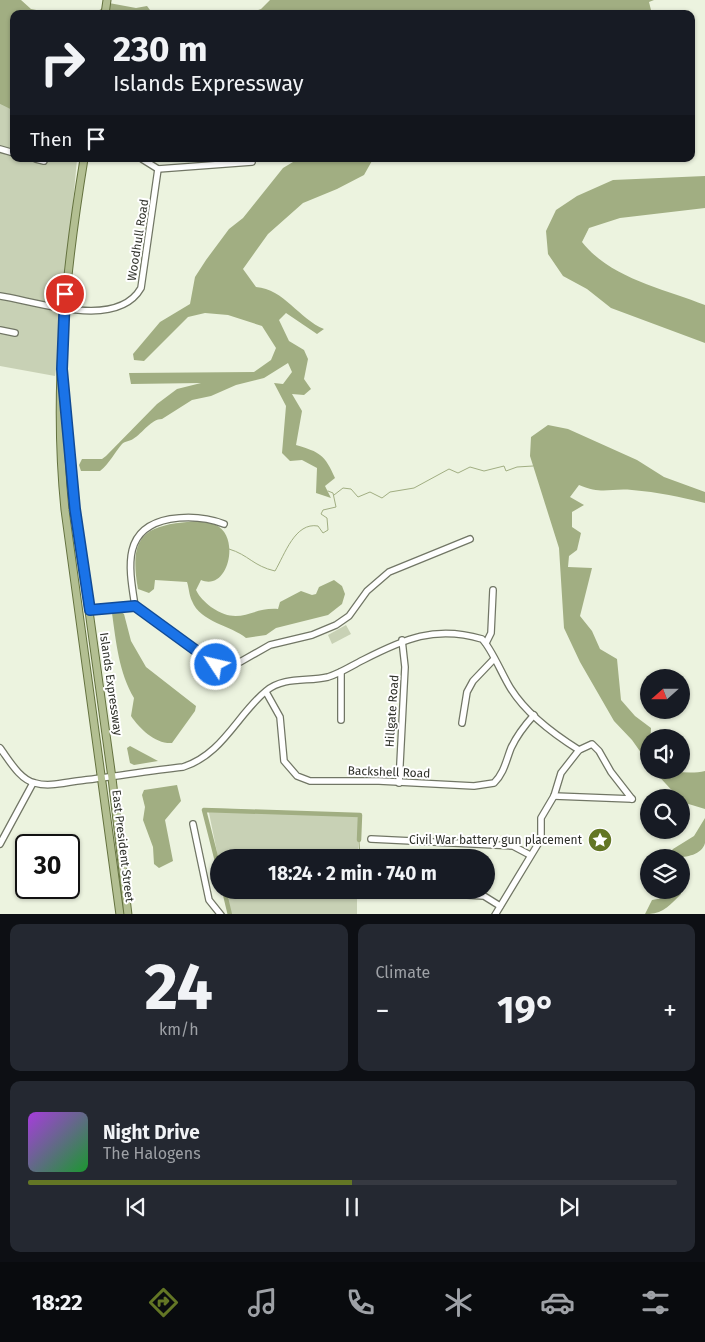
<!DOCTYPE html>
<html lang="en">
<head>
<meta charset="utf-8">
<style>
  :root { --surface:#171b24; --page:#242831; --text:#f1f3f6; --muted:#9ea1a6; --line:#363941; --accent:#637625 }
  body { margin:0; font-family:"Fira Sans",sans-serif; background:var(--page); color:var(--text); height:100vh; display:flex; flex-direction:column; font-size:19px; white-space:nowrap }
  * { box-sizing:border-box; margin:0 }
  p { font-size:16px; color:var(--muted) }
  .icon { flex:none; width:28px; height:28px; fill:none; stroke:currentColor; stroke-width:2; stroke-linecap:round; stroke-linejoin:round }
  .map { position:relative; height:914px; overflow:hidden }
  .side { display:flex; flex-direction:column; gap:10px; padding:10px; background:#0d0f14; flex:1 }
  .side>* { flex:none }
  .hud { position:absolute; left:10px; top:10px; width:685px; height:152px; border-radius:10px; box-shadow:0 1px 4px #0004; background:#171b24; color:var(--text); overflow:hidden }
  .needle { width:32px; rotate:249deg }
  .buttons { position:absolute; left:640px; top:669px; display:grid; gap:10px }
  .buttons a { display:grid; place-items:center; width:50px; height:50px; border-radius:50%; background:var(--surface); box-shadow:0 1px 4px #0004; font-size:25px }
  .speed { position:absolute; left:15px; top:834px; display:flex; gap:10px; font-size:25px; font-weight:700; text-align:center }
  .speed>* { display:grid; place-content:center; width:65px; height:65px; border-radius:50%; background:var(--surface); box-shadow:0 1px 4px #0004; line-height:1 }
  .speed .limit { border:2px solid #111; border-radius:8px; background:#fff; color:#111 }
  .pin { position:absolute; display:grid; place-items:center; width:42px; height:42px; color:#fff; margin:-21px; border:2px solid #fff; border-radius:50%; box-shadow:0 1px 5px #0007 }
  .me { position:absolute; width:55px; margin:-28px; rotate:305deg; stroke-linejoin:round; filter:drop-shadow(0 0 4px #0008) }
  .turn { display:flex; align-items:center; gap:18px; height:105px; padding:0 20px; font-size:22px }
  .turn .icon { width:65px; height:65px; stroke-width:2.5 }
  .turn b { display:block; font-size:35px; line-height:42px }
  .then { display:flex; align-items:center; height:48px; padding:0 20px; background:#0003; gap:10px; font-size:19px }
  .big { font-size:38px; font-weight:700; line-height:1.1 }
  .side .card { flex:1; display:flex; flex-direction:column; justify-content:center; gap:8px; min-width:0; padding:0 18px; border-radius:10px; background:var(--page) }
  .side .dial { align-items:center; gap:0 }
  .dial b { font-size:65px; line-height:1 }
  .song { display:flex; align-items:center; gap:15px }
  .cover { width:60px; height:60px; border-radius:8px; background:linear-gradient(135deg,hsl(280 70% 55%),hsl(130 70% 35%)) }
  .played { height:5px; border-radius:2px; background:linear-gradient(90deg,var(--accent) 50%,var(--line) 50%) }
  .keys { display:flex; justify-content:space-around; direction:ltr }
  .heat { display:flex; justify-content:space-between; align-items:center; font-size:28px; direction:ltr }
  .side .tiles { flex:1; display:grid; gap:10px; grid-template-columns:1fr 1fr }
  .card:last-child { grid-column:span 2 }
  .trip { position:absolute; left:210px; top:849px; width:285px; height:50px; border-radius:25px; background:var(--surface); box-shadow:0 1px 4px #0004; font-weight:700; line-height:50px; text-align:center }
  .tab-bar { display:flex; height:80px; justify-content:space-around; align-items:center; background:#090b0e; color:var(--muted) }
  .tab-bar .icon { width:35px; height:35px }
  .tab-bar .on { color:var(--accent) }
  .tab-bar b { font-size:22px; color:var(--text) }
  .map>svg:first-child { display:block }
  .green { fill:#c8d1b5 }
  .water { fill:#a1ae82 }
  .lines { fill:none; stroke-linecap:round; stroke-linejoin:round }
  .stream { stroke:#a1ae82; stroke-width:1 }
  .canal { stroke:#a1ae82; stroke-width:4.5 }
  .minor-casing { stroke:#717665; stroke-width:8 }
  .major-casing { stroke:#64723f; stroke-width:9 }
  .minor { stroke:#fff; stroke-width:5.5 }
  .major { stroke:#b3bf92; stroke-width:7 }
  .route-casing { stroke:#114b97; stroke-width:12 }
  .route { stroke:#1a73e8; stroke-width:9 }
  .labels { text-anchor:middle; stroke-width:4; stroke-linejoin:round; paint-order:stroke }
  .street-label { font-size:12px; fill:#2f312a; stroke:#fff }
  .poi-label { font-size:12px; fill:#2f312a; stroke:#fff; text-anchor:end }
</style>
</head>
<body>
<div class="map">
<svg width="705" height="915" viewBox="0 0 705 915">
  <rect width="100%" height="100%" fill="#ecf3df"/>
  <g class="green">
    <path d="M0,104l14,7v48h63l-16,178 -6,39 -55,-10z"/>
    <path d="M346,625l5,9 -19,10 -4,-9z"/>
    <path d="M208,808l152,6 -2,43 -139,1v4z"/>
    <path d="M225,890h132v24h-127z"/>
  </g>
  <g class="water">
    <path d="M0,0h21l10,9 26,5h-43v97l-14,-7z"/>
    <path d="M270,0h384l-5,2 3,12h-405l14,-5z"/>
    <path d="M109,3l27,5 11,-2 6,8h-59z"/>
    <path d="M298,159h75l-9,16 -27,14 -34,14 -35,31 -25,35 13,18c28,2 43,32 68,42l-7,5 -31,-21 -7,7 10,21 15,9 4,9 -4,20 7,10 -7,6 -12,-1 10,17 -6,34c24,7 29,10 39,33l-10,8 6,12 -15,-5 1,-25 -15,-8 -12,1 -8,-8 4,-47 -12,-23 9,1 9,-12 -4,-9 -24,15 -28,7 -25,11 -19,4 -30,19c-11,0 -19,14 -29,20 -3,2 -8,2 -11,5 -8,9 -12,19 -22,27h-19l-2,-6 3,-6h20l4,-3 51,-52 20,-15 24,-6 -70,1 -2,-11 125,-1 17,-12 5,-12 -14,-22 -34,-11 -23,-2 -17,4 -44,44 -10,-1 -1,-6 27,-32 30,-18 5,-27 11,-17 23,-31 14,-11 40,-50z"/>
    <path d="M705,176v32l-85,10 -31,10 -7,14c28,36 82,47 123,63v38l-94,-35 -24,-19 -24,-13 -15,-22 -2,-23 10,-21 21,-14 36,-16z"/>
    <path d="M548,425l20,4 69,31 27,17 41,15v11c-25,-6 -47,-11 -73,-13 -23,-2 -29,5 -53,-5l-9,12 14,8 -12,7v15l9,6 -4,17 -8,6 -1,11 24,1 -12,48 12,15 8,18 17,10 4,41 14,16 16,12 -2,36 -17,-24 -18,-19 -34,-59 -16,-34 -5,-80 -29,-92 1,-19z"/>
    <path d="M197,521c6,1 14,2 19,4 25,12 12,67 -15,55l-5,10c4,8 8,11 15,17 29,20 39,0 67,2l2,-7 21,-11 11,4 4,-1 3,-7 15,-7 8,6 3,8 -3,10 -14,11 -52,13 -10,7 -20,3c-14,-12 -46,-16 -54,-37 -3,-6 -3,-13 -5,-19l-32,-2 -1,9 -5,4 -11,-4c-10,-56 8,-64 59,-68z"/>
    <path d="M121,612l3,2 7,27 15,26 50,39 -1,5 -23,32c-17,1 -32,-14 -41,-27l3,-18c-15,-25 -18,-56 -22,-85z"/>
    <path d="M130,746l28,15 -24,4 -4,-2 -3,-15z"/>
    <path d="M653,770c17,0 36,5 52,1v38l-23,-7 -1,-4 -3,-1z"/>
    <path d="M177,785l4,16 -16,19 8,41 -14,7 -5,-4 -1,-17 -10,-27 2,-13 -3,-12 2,-5z"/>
    <path d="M705,818c0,7 0,18 0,25 -4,15 -27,15 -38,14l6,-8 21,-13z"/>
    <path d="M668,890h13v4c-11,11 -19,21 -36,20l7,-14 16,-3z"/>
  </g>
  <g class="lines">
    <g class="stream">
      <path d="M334,495l9,-7 8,1 7,8 12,-5 12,6 8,-6 24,-4 35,-19 9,4 12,-6 14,4 20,-5 2,5 11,-4 16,-1"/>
      <path d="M229,549c20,6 24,17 46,22 10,-17 20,-49 43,-45l5,7 5,-3 -1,-12 -6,-4 2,-4 13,-3 -3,-14 -5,-2"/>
      <path d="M359,840l1,18"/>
    </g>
    <g class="canal">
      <path d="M219,869l-15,-59 156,5 -1,25"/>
      <path d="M224,890l6,25"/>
    </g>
    <g class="minor-casing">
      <g id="minor">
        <path d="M0,149l14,4"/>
        <path d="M36,159l8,2"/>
        <path d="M142,159l16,10 94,-7"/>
        <path d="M0,296c39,6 117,34 141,-8l17,-119"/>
        <path d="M0,330l15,3"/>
        <path d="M135,606c-6,-38 -14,-78 35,-87 19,-3 36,-2 54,5"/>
        <path d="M90,610l45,-4 86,62 19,-6 30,-17 42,-10 24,-10 13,-9 18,-25 22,-19 81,-33"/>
        <path d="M486,643l5,-10 2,-43"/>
        <path d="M341,672v48"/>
        <path d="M266,692l14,25 4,44 13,15 13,5h69l95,5 20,-3c10,-10 12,-22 17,-35 6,-13 14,-23 23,-33"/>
        <path d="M462,723l5,-31 6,-11 21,-22"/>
        <path d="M0,748c9,12 20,32 35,35 13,4 28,0 42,-2 35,-4 70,-10 106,-14 39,-12 54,-52 83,-76 18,-15 42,-9 62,-14 13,-4 23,-11 35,-17 41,-21 72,-35 119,-21 10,10 20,36 29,50 15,24 44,46 68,61"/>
        <path d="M399,783l6,-116 -3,-27"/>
        <path d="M554,796l78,3"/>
        <path d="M193,824l16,76 12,15"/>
        <path d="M371,839l142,7 17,9"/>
        <path d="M0,844l33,-61"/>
        <path d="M382,890l102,6 16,10"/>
        <path d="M495,915l43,-71 3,-8v-18l13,-22 7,-23 18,-23 13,-6 7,7 12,21 21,27"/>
      </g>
    </g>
    <g class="major-casing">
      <g id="major">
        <path d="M105,14l2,-14"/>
        <path d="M84,159c-19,116 -31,234 -19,351l55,405"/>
        <path d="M64,387l11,122 37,269 16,137"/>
      </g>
    </g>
    <use href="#minor" class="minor"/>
    <use href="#major" class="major"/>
  </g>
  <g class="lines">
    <g class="route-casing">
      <path id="route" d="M65,294l-3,75 13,140 15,101 45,-4 81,59"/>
    </g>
    <use href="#route" class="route"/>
  </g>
  <defs>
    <g id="sight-disc" transform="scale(1.25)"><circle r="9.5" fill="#637625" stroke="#fff"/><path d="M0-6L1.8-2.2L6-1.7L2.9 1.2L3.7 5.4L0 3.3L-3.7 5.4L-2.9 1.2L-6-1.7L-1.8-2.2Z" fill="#fff"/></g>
  </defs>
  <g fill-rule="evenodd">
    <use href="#sight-disc" x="600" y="840"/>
  </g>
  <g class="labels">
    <g class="street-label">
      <text transform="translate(138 240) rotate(-81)" y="4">Woodhull Road</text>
      <text transform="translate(111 684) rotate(82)" y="4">Islands Expressway</text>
      <text transform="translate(392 711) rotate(-86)" y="4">Hillgate Road</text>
      <text transform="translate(389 772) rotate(2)" y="4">Backshell Road</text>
      <text transform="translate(123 846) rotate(83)" y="4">East President Street</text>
    </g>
    <g class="poi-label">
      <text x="582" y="844">Civil War battery gun placement</text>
    </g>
  </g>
</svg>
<div class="buttons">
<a><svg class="needle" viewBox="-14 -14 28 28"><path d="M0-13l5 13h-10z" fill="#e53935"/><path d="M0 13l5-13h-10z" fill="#9ea1a6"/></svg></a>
<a><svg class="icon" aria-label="sound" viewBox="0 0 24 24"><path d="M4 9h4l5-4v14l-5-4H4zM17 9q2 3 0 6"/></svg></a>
<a><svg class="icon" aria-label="search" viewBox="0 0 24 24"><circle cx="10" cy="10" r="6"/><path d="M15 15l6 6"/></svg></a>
<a><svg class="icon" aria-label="layers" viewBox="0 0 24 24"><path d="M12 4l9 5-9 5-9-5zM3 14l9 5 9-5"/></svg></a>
</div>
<div class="speed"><div class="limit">30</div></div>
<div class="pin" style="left:65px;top:294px;background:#d93025"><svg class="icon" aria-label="arrive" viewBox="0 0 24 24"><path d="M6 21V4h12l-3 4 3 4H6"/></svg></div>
<svg class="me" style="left:216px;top:665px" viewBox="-20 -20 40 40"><circle r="17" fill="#1a73e8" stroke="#fff" stroke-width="3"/><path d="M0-11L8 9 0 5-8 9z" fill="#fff"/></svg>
<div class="trip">18:24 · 2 min · 740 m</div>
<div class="hud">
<div class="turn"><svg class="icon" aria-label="right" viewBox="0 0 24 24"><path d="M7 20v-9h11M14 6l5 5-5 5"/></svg><div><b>230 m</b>Islands Expressway</div></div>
<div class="then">Then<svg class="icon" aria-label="arrive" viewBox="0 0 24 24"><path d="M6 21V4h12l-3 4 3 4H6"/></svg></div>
</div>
</div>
<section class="side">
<div class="tiles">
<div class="card dial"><b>24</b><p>km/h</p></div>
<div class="card"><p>Climate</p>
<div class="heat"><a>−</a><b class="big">19°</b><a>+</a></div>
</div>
<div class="card">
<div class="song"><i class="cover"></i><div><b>Night Drive</b><p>The Halogens</p></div></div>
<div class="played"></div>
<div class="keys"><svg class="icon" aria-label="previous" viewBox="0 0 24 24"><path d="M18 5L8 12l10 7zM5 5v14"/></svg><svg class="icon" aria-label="pause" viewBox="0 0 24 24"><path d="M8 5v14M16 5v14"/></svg><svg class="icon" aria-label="next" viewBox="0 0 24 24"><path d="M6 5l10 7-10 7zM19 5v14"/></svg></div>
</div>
</div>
</section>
<nav class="tab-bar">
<b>18:22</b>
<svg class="icon on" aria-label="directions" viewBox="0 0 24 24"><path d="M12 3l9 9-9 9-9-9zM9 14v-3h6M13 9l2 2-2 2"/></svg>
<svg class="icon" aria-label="music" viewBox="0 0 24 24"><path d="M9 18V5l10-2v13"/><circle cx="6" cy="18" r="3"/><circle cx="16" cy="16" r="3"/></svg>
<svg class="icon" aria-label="phone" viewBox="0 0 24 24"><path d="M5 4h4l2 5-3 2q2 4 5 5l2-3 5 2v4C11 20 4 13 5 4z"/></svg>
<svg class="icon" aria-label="climate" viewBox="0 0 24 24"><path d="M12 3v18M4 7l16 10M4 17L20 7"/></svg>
<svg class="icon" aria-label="car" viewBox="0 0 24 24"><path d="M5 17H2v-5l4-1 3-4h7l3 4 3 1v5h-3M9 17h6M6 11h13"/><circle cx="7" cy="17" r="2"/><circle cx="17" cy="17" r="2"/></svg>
<svg class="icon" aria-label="filters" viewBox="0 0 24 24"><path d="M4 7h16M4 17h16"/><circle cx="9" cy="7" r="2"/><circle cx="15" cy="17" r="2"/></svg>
</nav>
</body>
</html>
